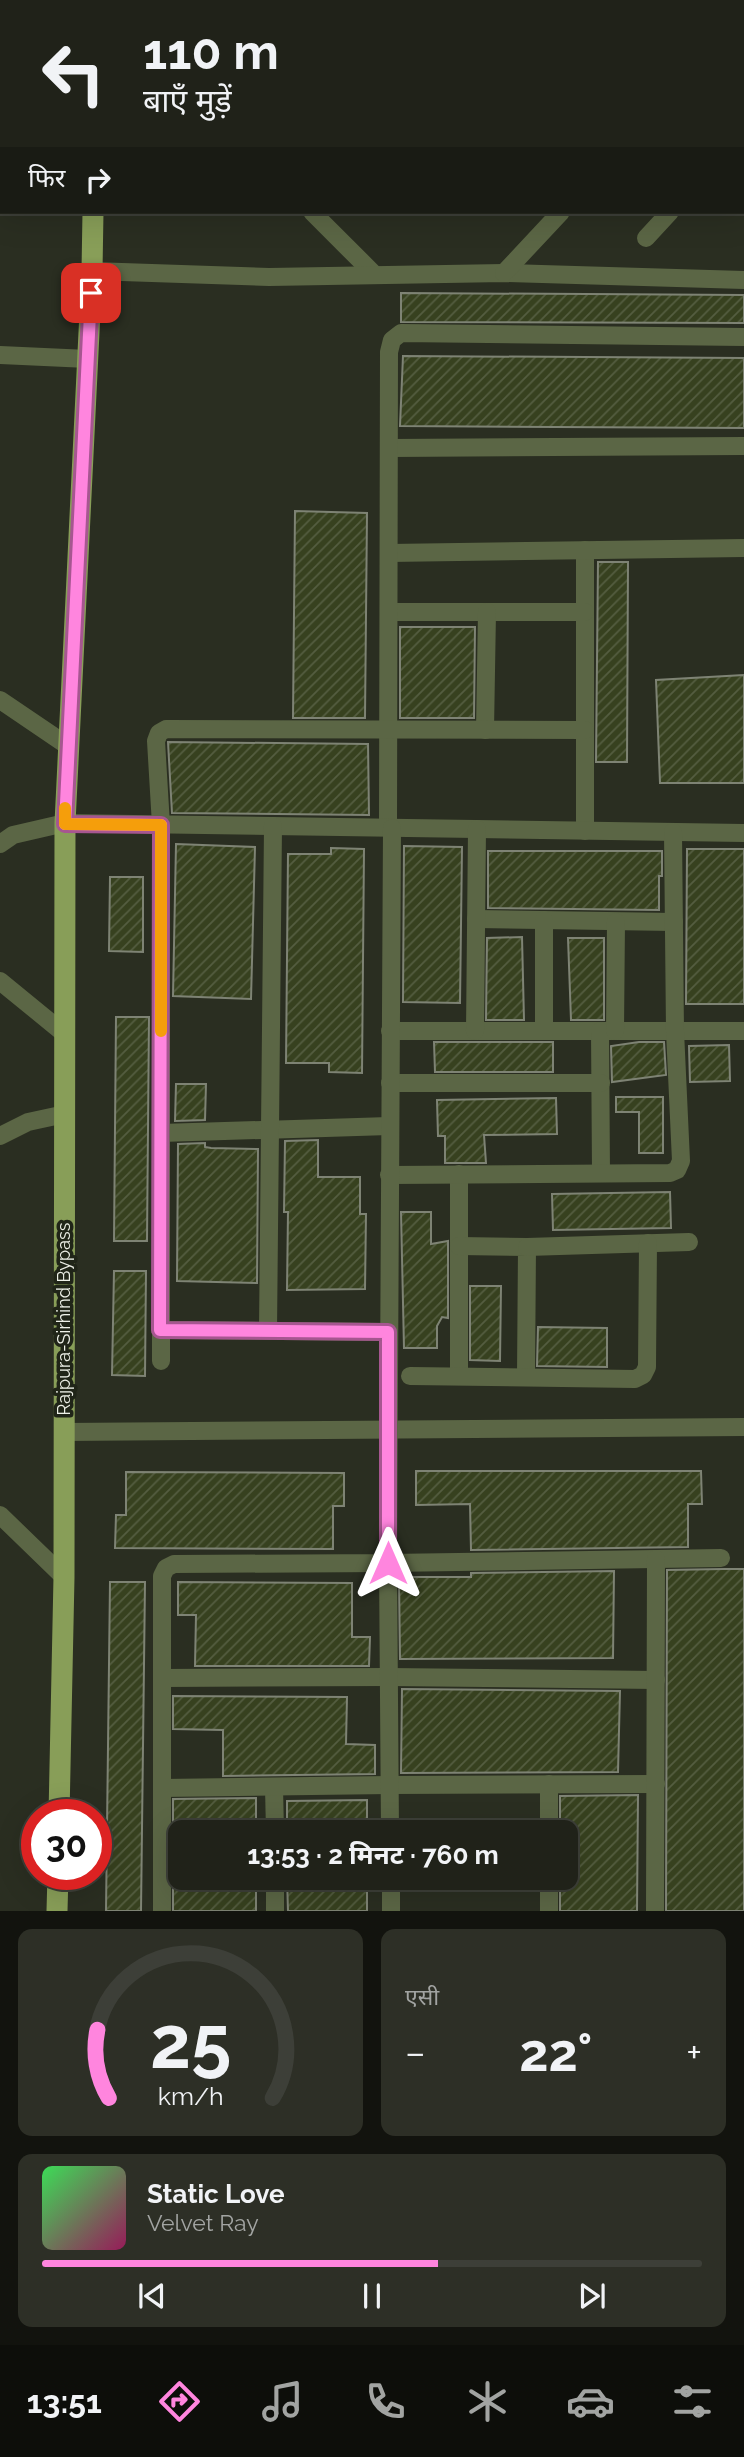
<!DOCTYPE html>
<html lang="hi">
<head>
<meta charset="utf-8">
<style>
  :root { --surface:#202219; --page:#2d2f26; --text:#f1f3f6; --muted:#a2a4a2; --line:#3d3f38; --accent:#ff85de }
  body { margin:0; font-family:Raleway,"Noto Sans Devanagari",sans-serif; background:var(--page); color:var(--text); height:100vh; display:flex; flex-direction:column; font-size:26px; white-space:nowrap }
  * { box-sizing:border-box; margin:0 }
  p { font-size:23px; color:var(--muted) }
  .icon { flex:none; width:38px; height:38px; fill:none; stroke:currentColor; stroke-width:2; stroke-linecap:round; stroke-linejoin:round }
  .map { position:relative; height:1911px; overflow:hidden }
  .details { display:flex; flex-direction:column; gap:18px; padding:18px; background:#12130e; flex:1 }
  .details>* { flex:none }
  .top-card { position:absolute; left:0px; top:0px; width:746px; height:214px; box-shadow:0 7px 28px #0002,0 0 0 2px var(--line); background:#202219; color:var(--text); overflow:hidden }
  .speed { position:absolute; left:21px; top:1799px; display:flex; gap:14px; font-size:35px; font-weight:700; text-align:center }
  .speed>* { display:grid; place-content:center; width:91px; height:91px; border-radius:50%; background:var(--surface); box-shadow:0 7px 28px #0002,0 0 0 2px var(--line); line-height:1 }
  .speed .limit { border:10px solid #d22; background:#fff; color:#111 }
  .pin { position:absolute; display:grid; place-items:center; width:60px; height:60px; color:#fff; margin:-30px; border-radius:14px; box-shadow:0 4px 10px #0006 }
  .me { position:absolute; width:77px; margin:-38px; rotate:0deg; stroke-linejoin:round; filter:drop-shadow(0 0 5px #0008) }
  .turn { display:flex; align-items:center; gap:24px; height:147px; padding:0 28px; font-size:32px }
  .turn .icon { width:91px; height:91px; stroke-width:2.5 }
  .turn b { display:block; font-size:49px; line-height:60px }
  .then { display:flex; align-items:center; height:66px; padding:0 28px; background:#0003; gap:14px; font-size:26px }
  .big { font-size:52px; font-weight:700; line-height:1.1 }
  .details .tile { flex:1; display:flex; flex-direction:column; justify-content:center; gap:10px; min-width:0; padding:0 24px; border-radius:14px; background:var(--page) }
  .details .dial { align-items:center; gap:0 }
  .dial svg { height:182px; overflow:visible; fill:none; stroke:var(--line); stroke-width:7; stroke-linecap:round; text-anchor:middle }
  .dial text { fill:var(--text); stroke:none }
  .song { display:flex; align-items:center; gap:21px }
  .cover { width:84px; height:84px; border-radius:10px; background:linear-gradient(135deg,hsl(130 70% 55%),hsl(330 70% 35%)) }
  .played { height:7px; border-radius:4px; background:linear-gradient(90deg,var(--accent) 60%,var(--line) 60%) }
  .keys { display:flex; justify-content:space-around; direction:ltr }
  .heat { display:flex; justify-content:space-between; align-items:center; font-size:38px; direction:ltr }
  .details .tiles { flex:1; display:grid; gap:18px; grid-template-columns:1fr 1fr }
  .tile:last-child { grid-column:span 2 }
  .trip { position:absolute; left:168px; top:1820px; width:410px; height:70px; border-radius:14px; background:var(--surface); box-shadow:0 7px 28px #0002,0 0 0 2px var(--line); font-weight:700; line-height:70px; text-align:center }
  .tab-bar { display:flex; height:112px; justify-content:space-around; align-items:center; background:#0d0e0a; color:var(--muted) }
  .tab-bar .icon { width:49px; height:49px }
  .tab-bar .selected { color:var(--accent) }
  .tab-bar b { font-size:32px; color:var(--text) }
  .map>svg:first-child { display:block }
  .building { fill:url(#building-hatch); stroke:#7e8374; stroke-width:2 }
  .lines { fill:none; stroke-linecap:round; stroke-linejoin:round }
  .minor { stroke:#5b6645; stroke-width:18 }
  .major { stroke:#889e58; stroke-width:21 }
  .route-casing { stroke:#a65690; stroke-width:18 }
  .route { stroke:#ff85de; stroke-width:12 }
  .slow { stroke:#f59e0b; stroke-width:12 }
  .labels { text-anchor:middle; stroke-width:7; stroke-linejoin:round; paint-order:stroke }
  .street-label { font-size:18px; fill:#eef1e8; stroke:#202518 }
</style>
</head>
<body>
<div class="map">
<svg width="744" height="1911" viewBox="0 0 744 1911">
  <defs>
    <pattern id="building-hatch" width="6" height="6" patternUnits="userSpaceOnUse" patternTransform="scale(1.75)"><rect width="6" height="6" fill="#37411f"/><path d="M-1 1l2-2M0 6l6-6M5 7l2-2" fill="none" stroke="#545d40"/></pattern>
  </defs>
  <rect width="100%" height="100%" fill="#2a2e21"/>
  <g class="building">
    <path d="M401,293l343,2v28l-343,-1z"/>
    <path d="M403,356l341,2v70l-344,-2z"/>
    <path d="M295,511l72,2 -2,205h-72z"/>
    <path d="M598,562h30l-1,200h-31z"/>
    <path d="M400,627h75l-1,91h-74z"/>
    <path d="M744,675v108h-84l-4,-103z"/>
    <path d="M168,742l200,2 1,71 -197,-2z"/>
    <path d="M176,844l79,3 -4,152 -78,-3z"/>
    <path d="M404,846l58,1 -2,156 -57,-1z"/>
    <path d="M331,848l33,1 -2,224 -33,-1v-9h-43l2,-209h43z"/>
    <path d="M687,849h57v155h-58z"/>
    <path d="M488,851h174v25h-3v34l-171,-2z"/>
    <path d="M110,877h33v75l-34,-1z"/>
    <path d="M522,937l2,83h-38l1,-82z"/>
    <path d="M568,938h36v82h-33z"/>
    <path d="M116,1017h33l-2,224h-33z"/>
    <path d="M434,1042h119v30h-118z"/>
    <path d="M639,1042h25l2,33 -54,7 -1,-36z"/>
    <path d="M729,1045l1,36 -40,1 -1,-36z"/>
    <path d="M176,1084h30l-1,36 -30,1z"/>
    <path d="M616,1097h47v56h-24v-41h-23z"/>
    <path d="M556,1098l1,36 -73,1 2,28h-41v-27h-7l-1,-36z"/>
    <path d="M318,1140v37h42v37h6l-1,75 -78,1 1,-78h-4l1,-71z"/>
    <path d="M205,1143v4l6,1 47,1 -1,134 -80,-2 1,-137z"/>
    <path d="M670,1192l1,36 -118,2 -1,-36z"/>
    <path d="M401,1212h30v32l17,-3v77l-6,-1 -5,9v22h-33z"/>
    <path d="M114,1271h32l-1,105 -33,-1z"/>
    <path d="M470,1286h31l-1,75 -30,-1z"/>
    <path d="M538,1327l69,1v39l-70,-1z"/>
    <path d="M416,1471h285l1,33h-14v43l-217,3 -1,-46 -54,1z"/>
    <path d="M126,1472l218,1v33h-11v43l-218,-1 1,-33h10z"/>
    <path d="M724,1569h20v342h-78l1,-341z"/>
    <path d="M614,1571l-1,87 -213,1 -1,-82h72v-4z"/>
    <path d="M110,1582h35l-4,329h-35z"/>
    <path d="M178,1582l174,1v54h18l-1,29h-174l1,-51h-18z"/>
    <path d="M402,1689l218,2 -2,81 -217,1z"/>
    <path d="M173,1696l174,1 -1,47 29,1v29l-152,2v-46l-50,-1z"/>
    <path d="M638,1795l-1,116h-77v-33h5v-46h-5v-36z"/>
    <path d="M256,1798v34h-83v-33z"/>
    <path d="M367,1800v32h-80v-31z"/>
    <rect x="173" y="1878" width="83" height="33"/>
    <path d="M287,1878h80v33h-79z"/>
  </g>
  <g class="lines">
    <g class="minor">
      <path d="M658,0l2,2"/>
      <path d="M744,147v1"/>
      <path d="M312,212l63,63"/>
      <path d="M646,238l24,-26"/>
      <path d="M92,271l177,6 235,-4 240,7"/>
      <path d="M504,273l57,-61"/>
      <path d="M0,355l88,4"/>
      <path d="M390,448l354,-2"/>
      <path d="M585,550v281"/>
      <path d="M389,553l355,-5"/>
      <path d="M389,612h196"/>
      <path d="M0,700l68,46"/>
      <path d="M485,730l2,-118"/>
      <path d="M388,828l1,-476 3,-12 9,-7 343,4"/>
      <path d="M0,844l13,-9 52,-12 679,10"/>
      <path d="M476,919l198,3"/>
      <path d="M544,920v111"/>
      <path d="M0,981l66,54"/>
      <path d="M390,1031h354"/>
      <path d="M475,1031l2,-202"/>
      <path d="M600,1031l1,142"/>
      <path d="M615,1031l1,-109"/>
      <path d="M390,1083h211"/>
      <path d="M161,1133l228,-7"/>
      <path d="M0,1136l28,-14 37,-8"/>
      <path d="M459,1174v201"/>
      <path d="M389,1175l281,-2 7,-3 4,-9 -6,-130 -2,-199"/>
      <path d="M459,1246l68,1 -1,129"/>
      <path d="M527,1247l162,-5"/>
      <path d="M160,1330l228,2"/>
      <path d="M268,1331l5,-505"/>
      <path d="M161,1361v-536l-5,-84 3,-8 7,-4 419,1"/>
      <path d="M410,1376l225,3 8,-4 4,-8 1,-124"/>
      <path d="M63,1432l681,-5"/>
      <path d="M0,1515l64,62"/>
      <path d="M162,1678l227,-1 267,3"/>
      <path d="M274,1787l1,45"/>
      <path d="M162,1788l228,-3 266,-1"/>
      <path d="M390,1832l-2,-269 333,-5"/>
      <path d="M549,1832v-48"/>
      <path d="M275,1878v33"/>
      <path d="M391,1878v33"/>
      <path d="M162,1911v-335l4,-8 8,-4 214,-1 4,-735"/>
      <path d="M549,1911v-33"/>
      <path d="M655,1911l1,-352"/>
    </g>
    <g class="major">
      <path d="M95,2v-2"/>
      <path d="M59,1815l5,-238 1,-754 27,-552 1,-59"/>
      <path d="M57,1911l1,-37"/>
    </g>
  </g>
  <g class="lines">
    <g class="route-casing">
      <path id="route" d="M91,293l-26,531 96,1 -1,505 228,2v231"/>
    </g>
    <use href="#route" class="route"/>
    <path class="slow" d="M65,808v16l96,1v206"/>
  </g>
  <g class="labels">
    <g class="street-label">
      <text transform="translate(64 1319) rotate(-90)" y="6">Rajpura-Sirhind Bypass</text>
    </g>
  </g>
</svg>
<div class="speed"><div class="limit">30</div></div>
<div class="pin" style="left:91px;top:293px;background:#d93025"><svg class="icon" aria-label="arrive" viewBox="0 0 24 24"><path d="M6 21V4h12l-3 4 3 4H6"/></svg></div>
<svg class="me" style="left:388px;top:1563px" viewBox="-20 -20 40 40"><path d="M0-17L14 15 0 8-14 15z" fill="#ff85de" stroke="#fff" stroke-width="4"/></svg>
<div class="trip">13:53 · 2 मिनट · 760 m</div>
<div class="top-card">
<div class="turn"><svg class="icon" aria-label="left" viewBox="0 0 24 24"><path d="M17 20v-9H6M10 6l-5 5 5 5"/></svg><div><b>110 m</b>बाएँ मुड़ें</div></div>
<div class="then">फिर<svg class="icon" aria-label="right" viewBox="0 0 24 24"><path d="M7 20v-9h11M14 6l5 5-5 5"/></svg></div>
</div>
</div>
<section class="details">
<div class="tiles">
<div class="tile dial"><svg viewBox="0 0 100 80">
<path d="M14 69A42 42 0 1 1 86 69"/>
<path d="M14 69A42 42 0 0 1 9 39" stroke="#ff85de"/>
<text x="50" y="56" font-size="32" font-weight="700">25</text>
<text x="50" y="72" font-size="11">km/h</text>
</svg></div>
<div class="tile"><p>एसी</p>
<div class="heat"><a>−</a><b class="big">22°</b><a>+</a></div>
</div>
<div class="tile">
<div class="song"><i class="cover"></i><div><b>Static Love</b><p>Velvet Ray</p></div></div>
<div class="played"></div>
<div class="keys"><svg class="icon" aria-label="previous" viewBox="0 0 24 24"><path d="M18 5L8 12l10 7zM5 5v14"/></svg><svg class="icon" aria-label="pause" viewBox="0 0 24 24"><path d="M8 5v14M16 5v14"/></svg><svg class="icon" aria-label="next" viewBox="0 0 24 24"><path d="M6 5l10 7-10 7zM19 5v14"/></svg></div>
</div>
</div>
</section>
<nav class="tab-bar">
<b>13:51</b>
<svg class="icon selected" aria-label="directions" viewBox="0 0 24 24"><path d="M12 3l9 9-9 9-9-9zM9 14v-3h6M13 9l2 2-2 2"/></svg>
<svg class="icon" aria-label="music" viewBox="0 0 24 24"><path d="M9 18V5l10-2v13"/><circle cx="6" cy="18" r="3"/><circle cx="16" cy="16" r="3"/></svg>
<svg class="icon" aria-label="phone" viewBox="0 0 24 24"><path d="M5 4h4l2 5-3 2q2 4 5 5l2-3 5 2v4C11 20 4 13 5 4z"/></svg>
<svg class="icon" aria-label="climate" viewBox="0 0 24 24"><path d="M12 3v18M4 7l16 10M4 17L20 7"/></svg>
<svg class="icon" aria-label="car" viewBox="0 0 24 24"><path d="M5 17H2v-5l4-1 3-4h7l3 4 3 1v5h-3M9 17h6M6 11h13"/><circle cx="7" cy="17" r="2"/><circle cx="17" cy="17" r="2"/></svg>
<svg class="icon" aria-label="filters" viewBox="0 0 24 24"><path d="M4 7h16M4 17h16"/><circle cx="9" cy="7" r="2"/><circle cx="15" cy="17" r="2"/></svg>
</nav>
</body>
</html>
